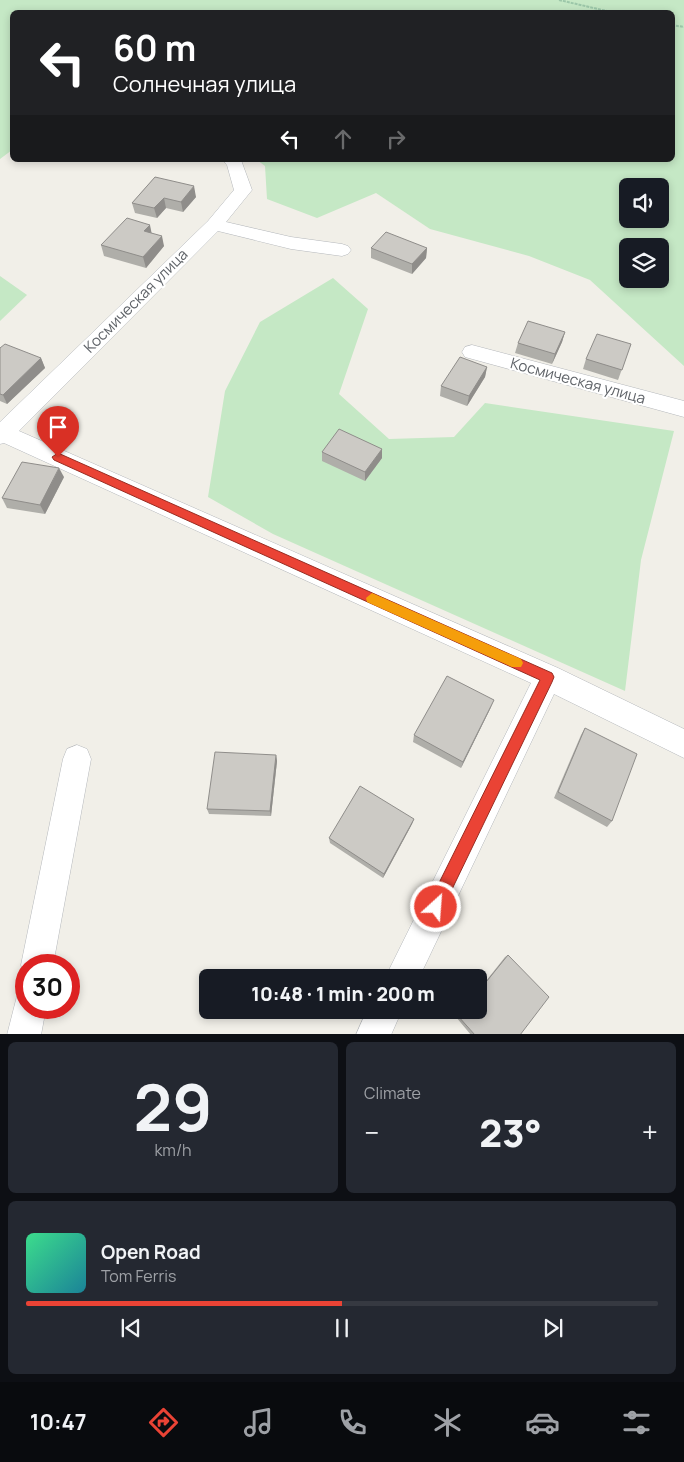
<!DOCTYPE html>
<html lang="en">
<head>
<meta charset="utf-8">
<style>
  :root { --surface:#171b24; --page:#242831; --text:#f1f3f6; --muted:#9ea1a6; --line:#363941; --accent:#ea4335 }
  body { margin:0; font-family:Manrope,sans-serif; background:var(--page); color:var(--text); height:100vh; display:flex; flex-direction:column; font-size:19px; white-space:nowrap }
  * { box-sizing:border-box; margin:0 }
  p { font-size:16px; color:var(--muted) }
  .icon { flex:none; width:28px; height:28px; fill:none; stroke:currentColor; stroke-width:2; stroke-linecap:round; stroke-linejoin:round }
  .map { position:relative; height:1034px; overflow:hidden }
  .sheet { display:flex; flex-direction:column; gap:8px; padding:8px; background:#0d0f14; flex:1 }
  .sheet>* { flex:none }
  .guide { position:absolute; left:10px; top:10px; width:665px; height:152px; border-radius:8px; box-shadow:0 2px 8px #0003; background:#202124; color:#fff; overflow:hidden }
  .controls { position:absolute; left:619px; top:178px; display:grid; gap:10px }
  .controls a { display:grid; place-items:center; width:50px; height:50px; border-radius:8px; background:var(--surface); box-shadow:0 2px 8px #0003; font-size:25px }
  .speed { position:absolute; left:15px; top:954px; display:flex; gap:10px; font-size:25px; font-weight:700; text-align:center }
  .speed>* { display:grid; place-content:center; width:65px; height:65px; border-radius:50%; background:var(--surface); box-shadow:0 2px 8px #0003; line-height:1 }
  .speed .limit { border:8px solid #d22; background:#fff; color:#111 }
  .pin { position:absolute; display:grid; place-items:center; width:42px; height:42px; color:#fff; margin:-51px -21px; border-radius:50% 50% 50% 0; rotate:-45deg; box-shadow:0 0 5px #0007 }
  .pin .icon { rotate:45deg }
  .me { position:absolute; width:55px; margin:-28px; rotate:26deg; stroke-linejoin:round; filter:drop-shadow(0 0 4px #0008) }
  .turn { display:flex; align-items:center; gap:18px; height:105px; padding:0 20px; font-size:22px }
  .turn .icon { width:65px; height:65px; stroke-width:2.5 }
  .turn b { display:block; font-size:35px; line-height:42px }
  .lanes { display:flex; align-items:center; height:48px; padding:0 20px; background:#0003; justify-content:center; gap:25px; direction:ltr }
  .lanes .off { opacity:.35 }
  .big { font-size:38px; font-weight:800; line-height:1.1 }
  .sheet .tile { flex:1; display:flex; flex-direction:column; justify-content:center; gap:8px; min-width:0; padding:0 18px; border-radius:8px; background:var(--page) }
  .sheet .dial { align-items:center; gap:0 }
  .dial b { font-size:65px; line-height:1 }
  .song { display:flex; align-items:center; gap:15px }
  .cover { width:60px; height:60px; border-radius:8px; background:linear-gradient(135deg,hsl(150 70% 55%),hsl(190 70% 35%)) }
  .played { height:5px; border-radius:2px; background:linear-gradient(90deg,var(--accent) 50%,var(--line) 50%) }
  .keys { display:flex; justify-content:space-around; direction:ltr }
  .heat { display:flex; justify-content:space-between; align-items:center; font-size:28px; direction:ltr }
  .sheet .tiles { flex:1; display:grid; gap:8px; grid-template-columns:1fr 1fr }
  .tile:last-child { grid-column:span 2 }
  .trip { position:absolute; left:199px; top:969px; width:288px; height:50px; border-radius:8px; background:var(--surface); box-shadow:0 2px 8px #0003; font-weight:800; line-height:50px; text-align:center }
  .tab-bar { display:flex; height:80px; justify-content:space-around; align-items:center; background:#090b0e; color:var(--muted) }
  .tab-bar .icon { width:35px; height:35px }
  .tab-bar .current { color:var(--accent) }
  .tab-bar b { font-size:22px; color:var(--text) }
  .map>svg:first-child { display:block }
  .green { fill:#c5e8c5; fill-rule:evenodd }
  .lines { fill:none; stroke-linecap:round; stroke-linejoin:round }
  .minor-casing { stroke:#b5b8bc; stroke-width:1 }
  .path { stroke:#9cc7a9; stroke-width:2; stroke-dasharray:3 1; stroke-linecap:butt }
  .minor { fill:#fff; fill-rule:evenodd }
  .wall { fill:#afaea9 }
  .shaded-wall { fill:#8f8d8a }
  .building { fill:#cccac5; stroke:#8f8d8a }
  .route { fill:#ea4335; stroke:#982c22 }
  .slow { fill:#f59e0b }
  .labels { text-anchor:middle; stroke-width:4; stroke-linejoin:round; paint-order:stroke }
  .street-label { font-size:15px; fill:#5f6368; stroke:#fff }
</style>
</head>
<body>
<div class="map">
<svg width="684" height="1035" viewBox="0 0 684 1035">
  <rect width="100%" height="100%" fill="#f1efe8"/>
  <g class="green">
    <path d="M0,0h684v366l-94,-86 -61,-24 -99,-27 -54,-36 -59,25 -50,-19 -2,-33 -8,-6h415v-148h-660v138l-12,9zM660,186v33h-32v-33zM628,246h32v33h-32z"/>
    <path d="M0,276l27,19 -27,26z"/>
    <path d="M333,278l35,31 -29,85 50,45 65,-2 31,-34 189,28 -33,129 -16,131 -352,-157 -65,-37 17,-106 35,-69z"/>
  </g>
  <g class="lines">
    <g class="minor-casing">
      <g id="minor">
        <path d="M223,160h18l11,30 -26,32 65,15 51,7 6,2 3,4 -3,4 -6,2 -51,-7 -73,-18 -199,200 539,237 126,61v29l-130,-64 -135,284h-34l146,-295 -527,-240 -4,1v-22l208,-201 26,-31 -7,-25z"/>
        <path d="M472,345l212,56v16l-219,-60 -3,-5 3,-5z"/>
        <path d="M77,745l10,4 4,10 -38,206h-27v12l-5,-12 42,-206 4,-10z"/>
        <path d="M26,992v16h20l-5,27h-34l10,-39z"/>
        <path d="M367,1010h35l-11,25h-35z"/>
      </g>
    </g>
    <g class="path">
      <path d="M559,0l52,12"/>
      <path d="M672,25l12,2"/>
    </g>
    <use href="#minor" class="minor"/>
  </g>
  <g class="wall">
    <path d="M155,177l41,20 -13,15 -17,-4 -9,10 -22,-5 -3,-10z"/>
    <path d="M152,233l12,13 -18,22 -42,-12 -3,-11z"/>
    <path d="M371,248h56l-1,10 -14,16 -41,-16z"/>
    <path d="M565,332l-3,10 -10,22 -37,-11 3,-10z"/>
    <path d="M631,344l-13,36 -35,-11 3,-10z"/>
    <path d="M0,348l41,10 4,10 -38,36 -7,-3z"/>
    <path d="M487,367l-2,10 -18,29 -27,-10 1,-10z"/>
    <path d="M382,449v9l-17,23 -43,-20v-9z"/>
    <path d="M64,477l-19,37 -38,-6 -5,-10z"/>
    <path d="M491,707l-30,61 -48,-26 1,-7z"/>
    <path d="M585,728l27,93 -5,6 -53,-29 27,-63z"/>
    <path d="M276,755l1,6 -6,55 -62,-2 -2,-5z"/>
    <path d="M414,819l-2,5 -29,54 -53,-35 -1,-5z"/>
    <path d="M508,955l12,80h-49l-15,-18 6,-7h16v-19l27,-34z"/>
  </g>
  <g class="shaded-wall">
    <path d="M194,186l2,11 -13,15 -2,-10z"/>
    <path d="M164,198l2,10 -9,10 -3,-10z"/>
    <path d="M150,225l2,10 -8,-4z"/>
    <path d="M162,236l2,10 -18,22 -3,-11z"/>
    <path d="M427,248l-1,10 -14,16v-10z"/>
    <path d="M565,332l-3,10 -10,22 3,-10z"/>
    <path d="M41,358l4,10 -38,36 -4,-9z"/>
    <path d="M487,367l-2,10 -18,29 2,-10z"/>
    <path d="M382,449v9l-17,23v-9z"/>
    <path d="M59,468l5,9 -19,37 -5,-9z"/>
    <path d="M494,700l-3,7 -30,61 2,-6z"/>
    <path d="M276,755l1,6 -6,55 -1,-5z"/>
    <path d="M414,819l-2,5 -29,54 1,-4z"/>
  </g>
  <g class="building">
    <path d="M155,177l39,9 -13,16 -17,-4 -10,10 -22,-5z"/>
    <path d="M127,218l23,7 -6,6 18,5 -19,21 -42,-12z"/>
    <path d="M386,232l41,16 -15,16 -41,-16z"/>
    <path d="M528,321l37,11 -10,22 -37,-11z"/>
    <path d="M597,334l34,10 -9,26 -36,-11z"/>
    <path d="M5,344l36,14 -38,37 -3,-1v-46z"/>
    <path d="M460,357l27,10 -18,29 -28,-10z"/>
    <path d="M339,429l43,20 -17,23 -43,-20z"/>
    <path d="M22,462l37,6 -19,37 -38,-7z"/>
    <path d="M447,676l47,24 -31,62 -49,-27z"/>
    <path d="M585,728l52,26 -25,67 -54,-29z"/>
    <path d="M215,752l61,3 -6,56 -63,-2z"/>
    <path d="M360,786l54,33 -30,55 -55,-36z"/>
    <path d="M508,955l41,42 -29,38h-45l-17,-19 5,-6h15v-18z"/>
  </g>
  <path class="route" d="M58,453l494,220 2,4 -2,5 -111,230 -5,2 -6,-2 -2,-5 2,-6 110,-221 -486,-220 -2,-3z"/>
  <path class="slow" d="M372,593l149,66 2,4 -2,4h-9l-145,-65 -1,-4z"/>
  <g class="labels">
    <g class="street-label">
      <text transform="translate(136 301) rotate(-45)" y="5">Космическая улица</text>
      <text transform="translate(578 381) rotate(15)" y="5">Космическая улица</text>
    </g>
  </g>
</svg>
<div class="controls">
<a><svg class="icon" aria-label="sound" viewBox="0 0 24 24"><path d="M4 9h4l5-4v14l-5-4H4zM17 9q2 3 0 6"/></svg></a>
<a><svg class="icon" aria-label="layers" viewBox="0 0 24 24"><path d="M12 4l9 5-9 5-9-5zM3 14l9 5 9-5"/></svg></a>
</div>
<div class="speed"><div class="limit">30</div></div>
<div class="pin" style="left:58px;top:457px;background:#d93025"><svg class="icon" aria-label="arrive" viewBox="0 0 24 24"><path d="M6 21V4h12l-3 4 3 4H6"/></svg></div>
<svg class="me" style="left:436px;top:907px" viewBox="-20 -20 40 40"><circle r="17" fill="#ea4335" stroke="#fff" stroke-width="3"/><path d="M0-11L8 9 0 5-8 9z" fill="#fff"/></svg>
<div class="trip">10:48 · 1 min · 200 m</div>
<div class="guide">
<div class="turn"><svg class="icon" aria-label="left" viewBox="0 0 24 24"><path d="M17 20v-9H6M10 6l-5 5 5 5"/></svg><div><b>60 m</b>Солнечная улица</div></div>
<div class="lanes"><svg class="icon" aria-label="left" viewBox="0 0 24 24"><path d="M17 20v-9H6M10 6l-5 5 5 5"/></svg><svg class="icon off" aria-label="ahead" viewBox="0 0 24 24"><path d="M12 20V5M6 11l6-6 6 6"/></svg><svg class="icon off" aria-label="right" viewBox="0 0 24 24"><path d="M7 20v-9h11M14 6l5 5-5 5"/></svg></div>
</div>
</div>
<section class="sheet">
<div class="tiles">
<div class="tile dial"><b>29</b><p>km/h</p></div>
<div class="tile"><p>Climate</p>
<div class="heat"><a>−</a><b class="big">23°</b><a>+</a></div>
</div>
<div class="tile">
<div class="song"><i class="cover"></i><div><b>Open Road</b><p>Tom Ferris</p></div></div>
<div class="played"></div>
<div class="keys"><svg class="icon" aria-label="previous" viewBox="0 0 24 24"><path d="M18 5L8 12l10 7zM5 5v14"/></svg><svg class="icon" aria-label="pause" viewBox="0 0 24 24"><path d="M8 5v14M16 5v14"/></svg><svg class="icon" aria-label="next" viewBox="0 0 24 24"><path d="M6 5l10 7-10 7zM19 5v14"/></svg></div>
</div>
</div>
</section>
<nav class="tab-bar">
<b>10:47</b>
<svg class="icon current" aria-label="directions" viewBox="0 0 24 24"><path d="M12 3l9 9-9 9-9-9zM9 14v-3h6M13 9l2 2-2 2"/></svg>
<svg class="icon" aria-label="music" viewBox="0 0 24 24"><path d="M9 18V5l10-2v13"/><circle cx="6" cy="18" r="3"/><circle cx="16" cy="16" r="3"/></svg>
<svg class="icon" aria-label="phone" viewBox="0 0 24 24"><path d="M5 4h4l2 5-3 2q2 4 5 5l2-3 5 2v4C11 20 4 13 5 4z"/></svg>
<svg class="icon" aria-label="climate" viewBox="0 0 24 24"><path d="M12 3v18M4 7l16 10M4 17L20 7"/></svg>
<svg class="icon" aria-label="car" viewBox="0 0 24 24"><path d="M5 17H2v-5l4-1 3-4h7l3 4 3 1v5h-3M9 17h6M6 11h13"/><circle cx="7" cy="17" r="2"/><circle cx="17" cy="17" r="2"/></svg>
<svg class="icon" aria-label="filters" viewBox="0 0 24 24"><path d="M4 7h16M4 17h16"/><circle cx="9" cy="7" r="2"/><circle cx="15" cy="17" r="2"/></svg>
</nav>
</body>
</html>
